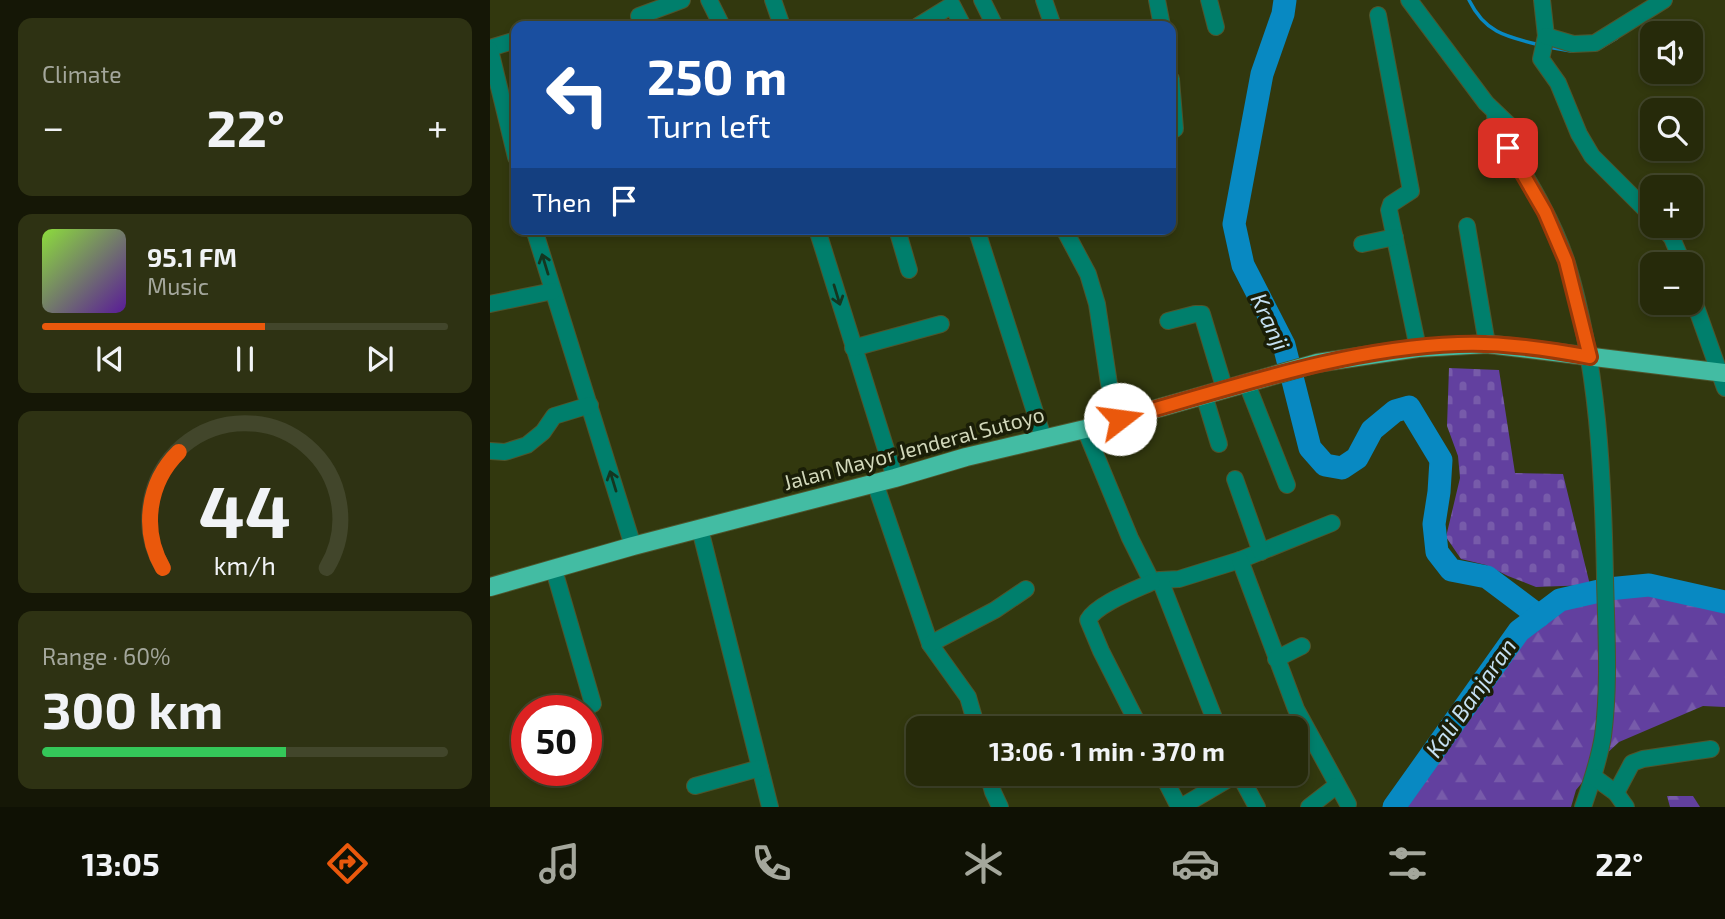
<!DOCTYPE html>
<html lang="en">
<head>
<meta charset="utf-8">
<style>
  :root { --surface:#262a0a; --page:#2e3213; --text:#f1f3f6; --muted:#a4a79c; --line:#42462b; --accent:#ea580c }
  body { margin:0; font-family:"Exo 2",sans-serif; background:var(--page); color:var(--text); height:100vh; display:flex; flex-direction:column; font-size:26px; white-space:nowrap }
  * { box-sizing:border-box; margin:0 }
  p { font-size:23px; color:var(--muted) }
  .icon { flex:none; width:38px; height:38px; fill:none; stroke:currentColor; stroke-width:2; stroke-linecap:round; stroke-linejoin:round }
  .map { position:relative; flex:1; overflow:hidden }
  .sheet { display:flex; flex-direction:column; gap:18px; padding:18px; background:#151706; width:490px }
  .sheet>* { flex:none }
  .banner { position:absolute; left:21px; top:21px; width:665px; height:214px; border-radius:14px; box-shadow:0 4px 10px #0003,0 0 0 2px var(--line); background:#1a4fa0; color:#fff; overflow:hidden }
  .fabs { position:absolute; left:1150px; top:21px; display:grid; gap:14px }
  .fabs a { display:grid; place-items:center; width:63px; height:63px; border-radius:14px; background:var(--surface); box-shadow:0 4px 10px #0003,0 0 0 2px var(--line); font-size:35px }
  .speed { position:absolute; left:21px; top:695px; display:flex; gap:14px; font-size:35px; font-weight:700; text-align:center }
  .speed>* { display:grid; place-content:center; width:91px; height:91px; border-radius:50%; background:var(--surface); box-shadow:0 4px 10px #0003,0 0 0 2px var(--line); line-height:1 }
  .speed .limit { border:10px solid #d22; background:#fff; color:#111 }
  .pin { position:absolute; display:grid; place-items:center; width:60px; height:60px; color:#fff; margin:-30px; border-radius:14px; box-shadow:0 4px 10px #0006 }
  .me { position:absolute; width:77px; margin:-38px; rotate:75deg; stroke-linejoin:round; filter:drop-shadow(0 0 5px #0008) }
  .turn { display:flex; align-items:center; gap:24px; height:147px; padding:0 21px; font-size:32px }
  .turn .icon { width:91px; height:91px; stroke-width:2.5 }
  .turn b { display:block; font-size:49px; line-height:60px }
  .then { display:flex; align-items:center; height:66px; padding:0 21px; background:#0003; gap:14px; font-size:26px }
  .big { font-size:52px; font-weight:700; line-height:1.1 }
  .sheet .tile { flex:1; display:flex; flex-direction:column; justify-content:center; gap:10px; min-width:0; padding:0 24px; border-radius:14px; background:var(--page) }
  .sheet .dial { align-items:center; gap:0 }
  .dial svg { height:182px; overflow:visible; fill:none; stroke:var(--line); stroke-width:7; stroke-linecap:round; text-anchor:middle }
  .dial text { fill:var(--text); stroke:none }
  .song { display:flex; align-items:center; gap:21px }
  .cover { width:84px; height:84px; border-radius:10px; background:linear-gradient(135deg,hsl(90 70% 55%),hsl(270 70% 35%)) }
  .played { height:7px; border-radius:4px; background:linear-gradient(90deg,var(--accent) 55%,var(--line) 55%) }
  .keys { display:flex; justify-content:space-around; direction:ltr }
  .heat { display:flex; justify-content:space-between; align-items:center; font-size:38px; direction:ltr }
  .charge { height:10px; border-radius:5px; background:linear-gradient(90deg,#34c759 60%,var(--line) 0) }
  .trip { position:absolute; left:416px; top:716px; width:402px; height:70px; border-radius:14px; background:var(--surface); box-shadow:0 4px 10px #0003,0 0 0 2px var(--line); font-weight:700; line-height:70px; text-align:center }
  .tabs { display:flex; height:112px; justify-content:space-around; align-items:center; background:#0f1104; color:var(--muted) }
  .tabs .icon { width:49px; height:49px }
  .tabs .on { color:var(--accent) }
  .tabs b { font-size:32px; color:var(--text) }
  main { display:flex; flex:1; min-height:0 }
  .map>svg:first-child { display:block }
  .forest { fill:url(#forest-firs) }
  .cemetery { fill:url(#cemetery-stones) }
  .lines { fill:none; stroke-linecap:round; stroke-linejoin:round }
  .stream { stroke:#0889c2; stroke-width:3.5 }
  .river { stroke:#0889c2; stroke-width:23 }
  .minor-casing { stroke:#4f552d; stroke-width:18 }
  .major-casing { stroke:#4f552d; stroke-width:20 }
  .minor { stroke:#007f6c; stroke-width:16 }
  .major { stroke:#43bca3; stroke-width:18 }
  .oneway { stroke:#143620 }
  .route-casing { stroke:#983908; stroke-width:18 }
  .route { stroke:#ea580c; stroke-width:12 }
  .labels { text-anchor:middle; stroke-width:7; stroke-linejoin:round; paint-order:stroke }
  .street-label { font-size:21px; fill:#d1d7ba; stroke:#1a1e07 }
  .water-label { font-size:23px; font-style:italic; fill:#c5e0f2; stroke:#1a1e07 }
</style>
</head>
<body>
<main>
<section class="sheet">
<div class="tile"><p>Climate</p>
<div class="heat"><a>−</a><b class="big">22°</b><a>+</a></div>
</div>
<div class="tile">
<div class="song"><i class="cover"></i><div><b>95.1 FM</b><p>Music</p></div></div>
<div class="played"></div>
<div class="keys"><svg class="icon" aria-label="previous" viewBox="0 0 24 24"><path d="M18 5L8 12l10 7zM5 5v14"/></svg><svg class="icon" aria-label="pause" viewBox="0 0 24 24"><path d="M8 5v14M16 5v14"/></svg><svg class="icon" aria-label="next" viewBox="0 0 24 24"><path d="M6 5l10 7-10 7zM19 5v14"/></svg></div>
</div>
<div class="tile dial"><svg viewBox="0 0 100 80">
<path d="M14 69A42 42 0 1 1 86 69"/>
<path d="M14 69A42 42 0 0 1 21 18" stroke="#ea580c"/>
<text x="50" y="56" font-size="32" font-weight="700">44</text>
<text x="50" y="72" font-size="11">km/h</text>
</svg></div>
<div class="tile"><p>Range · 60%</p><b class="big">300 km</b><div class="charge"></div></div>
</section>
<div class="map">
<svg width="1235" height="807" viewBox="0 0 1235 807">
  <defs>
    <pattern id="forest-firs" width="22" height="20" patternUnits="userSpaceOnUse" patternTransform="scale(1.75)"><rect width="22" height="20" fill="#62409f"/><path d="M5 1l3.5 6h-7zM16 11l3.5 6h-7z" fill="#775baa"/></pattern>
    <pattern id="cemetery-stones" width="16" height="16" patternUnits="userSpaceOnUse" patternTransform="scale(1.75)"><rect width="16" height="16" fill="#62409f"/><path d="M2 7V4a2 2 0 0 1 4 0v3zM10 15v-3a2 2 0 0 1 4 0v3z" fill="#775baa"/></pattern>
  </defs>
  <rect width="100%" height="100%" fill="#32380e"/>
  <g class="forest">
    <path d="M1159,585l76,17v105l-22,-1 -84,36 -16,15 -27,33 -5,17h-177l125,-176 41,-31 48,-11z"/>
    <path d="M1177,796h26l7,11h-30z"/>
  </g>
  <path class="cemetery" d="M959,368l50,2 16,103 48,1 27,111 -54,2 -28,-11 -22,-11 -25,-6 -15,-22 14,-59 -2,-22 -11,-30z"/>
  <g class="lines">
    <g class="stream">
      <path d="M979,0c16,33 38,37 71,45"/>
      <path d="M1058,47l23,4"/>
      <path d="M1110,48l17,-10"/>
    </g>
    <g class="river">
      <path d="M795,0l-2,14 -21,60 -28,150 9,41 41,80 26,103 15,17 17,3 15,-10 15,-28 23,-19 14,-4 32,53 -2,32 -5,32 3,28 14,18 36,7 52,39"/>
      <path d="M904,807l125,-176 41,-31 48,-11 41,-4 76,17"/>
    </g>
    <g class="minor-casing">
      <g id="minor">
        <path d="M219,0l13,26"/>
        <path d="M283,0l9,26"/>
        <path d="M492,0l13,26"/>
        <path d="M554,0l9,26"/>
        <path d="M667,0l5,26"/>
        <path d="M719,0l7,27"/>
        <path d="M919,0l77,103 22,21 18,35"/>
        <path d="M1052,0l4,36 -5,23 17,24 21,51 13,22 60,60"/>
        <path d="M888,15l33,176 -20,13 -2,6 29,138"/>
        <path d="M149,16l43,-16"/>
        <path d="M428,26l34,-21 11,21"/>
        <path d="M1056,36l27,8 22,-1 69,-43"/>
        <path d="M0,48l26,-8"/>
        <path d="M0,50l26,107"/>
        <path d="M681,79l4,50"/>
        <path d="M1005,114l1,13c26,44 55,87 71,136 31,102 36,208 38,314 1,52 5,106 -2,159 -4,24 -12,48 -20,71"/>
        <path d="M977,226l20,118"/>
        <path d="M1172,226l10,12 11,26"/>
        <path d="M44,229l99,317"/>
        <path d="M327,229l78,249"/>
        <path d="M407,229l12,41"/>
        <path d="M574,229l24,45 9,30 12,80 11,35"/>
        <path d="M487,231l66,206"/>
        <path d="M872,244l33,-7"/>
        <path d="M1200,290l35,98"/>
        <path d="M0,304l63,-13"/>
        <path d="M678,321l27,-7h7l23,76"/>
        <path d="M363,348l88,-24"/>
        <path d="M757,384l40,101"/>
        <path d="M714,395l15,49"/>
        <path d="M595,429l45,109 22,44 8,-2 19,-1 61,-19 92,-37"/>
        <path d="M0,451l15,1 22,-7 16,-13 11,-16 36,-11"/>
        <path d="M745,479l26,73"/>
        <path d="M385,483l55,161 38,53 9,31"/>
        <path d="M210,529l70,278"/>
        <path d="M750,560l56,149 52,95"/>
        <path d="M64,570l39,134"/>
        <path d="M670,580l58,148"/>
        <path d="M440,644l65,-34 31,-21"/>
        <path d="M786,659l26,-13"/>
        <path d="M650,728l-39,-77 -13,-31c9,-16 47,-30 64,-38"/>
        <path d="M498,774l5,18 7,15"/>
        <path d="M672,774l17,33"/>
        <path d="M749,774l18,33"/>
        <path d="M1104,777l22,16 10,14"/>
        <path d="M205,786l65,-18"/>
        <path d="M1126,793l16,-30 11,-4 68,-10"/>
        <path d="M691,807l56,-33"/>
        <path d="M819,807l27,-21"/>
      </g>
    </g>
    <g class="major-casing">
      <path id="major" d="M0,587l143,-41 262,-68 71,-21 119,-28 232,-66 101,-15 69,-4 238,29"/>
    </g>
    <use href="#minor" class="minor"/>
    <use href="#major" class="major"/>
  </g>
  <defs><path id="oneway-shaft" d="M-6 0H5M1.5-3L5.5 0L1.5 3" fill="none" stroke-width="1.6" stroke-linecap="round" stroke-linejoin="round" transform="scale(1.75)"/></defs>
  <g class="oneway">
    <use href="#oneway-shaft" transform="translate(55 264) rotate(-107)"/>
    <use href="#oneway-shaft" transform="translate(347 295) rotate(73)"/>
    <use href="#oneway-shaft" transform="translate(123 481) rotate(-107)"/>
  </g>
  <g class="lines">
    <g class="route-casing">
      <path id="route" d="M630,419c109,-30 224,-71 338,-75 43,-2 90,5 132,13l-24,-96 -21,-49 -37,-64"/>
    </g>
    <use href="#route" class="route"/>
  </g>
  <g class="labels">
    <g class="street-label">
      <text transform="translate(424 449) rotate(-15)" y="7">Jalan Mayor Jenderal Sutoyo</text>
    </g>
    <g class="water-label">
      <text transform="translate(780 322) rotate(65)" y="8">Kranji</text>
      <text transform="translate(981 698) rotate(-55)" y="8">Kali Banjaran</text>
    </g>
  </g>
</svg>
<div class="fabs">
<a><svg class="icon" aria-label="sound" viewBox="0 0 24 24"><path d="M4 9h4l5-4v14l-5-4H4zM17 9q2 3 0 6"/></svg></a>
<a><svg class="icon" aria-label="search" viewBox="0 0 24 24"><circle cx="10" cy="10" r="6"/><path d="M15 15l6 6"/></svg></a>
<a>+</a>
<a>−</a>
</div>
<div class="speed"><div class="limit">50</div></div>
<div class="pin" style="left:1018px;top:148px;background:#d93025"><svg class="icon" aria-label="arrive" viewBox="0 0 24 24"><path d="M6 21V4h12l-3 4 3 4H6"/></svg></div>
<svg class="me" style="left:630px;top:419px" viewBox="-20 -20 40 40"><circle r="19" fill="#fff"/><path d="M0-13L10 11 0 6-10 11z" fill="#ea580c"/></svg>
<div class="trip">13:06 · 1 min · 370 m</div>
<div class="banner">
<div class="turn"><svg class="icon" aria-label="left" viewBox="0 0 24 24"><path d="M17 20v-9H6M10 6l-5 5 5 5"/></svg><div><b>250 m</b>Turn left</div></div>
<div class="then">Then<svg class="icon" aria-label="arrive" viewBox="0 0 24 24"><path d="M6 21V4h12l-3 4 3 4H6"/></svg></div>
</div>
</div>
</main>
<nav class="tabs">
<b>13:05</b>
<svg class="icon on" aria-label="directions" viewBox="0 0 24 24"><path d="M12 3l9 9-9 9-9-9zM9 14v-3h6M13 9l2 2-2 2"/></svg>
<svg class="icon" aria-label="music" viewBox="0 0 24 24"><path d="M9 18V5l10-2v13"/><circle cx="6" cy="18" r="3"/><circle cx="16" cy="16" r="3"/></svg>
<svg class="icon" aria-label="phone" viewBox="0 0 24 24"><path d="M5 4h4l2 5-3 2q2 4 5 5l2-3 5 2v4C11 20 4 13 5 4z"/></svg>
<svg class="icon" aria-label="climate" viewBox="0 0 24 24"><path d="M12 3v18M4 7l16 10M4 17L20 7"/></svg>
<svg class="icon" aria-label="car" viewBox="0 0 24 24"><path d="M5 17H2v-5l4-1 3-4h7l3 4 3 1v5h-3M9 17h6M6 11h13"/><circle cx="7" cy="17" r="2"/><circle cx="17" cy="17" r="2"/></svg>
<svg class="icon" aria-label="filters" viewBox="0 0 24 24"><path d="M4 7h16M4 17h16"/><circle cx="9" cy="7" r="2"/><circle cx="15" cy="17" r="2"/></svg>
<b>22°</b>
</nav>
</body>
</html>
